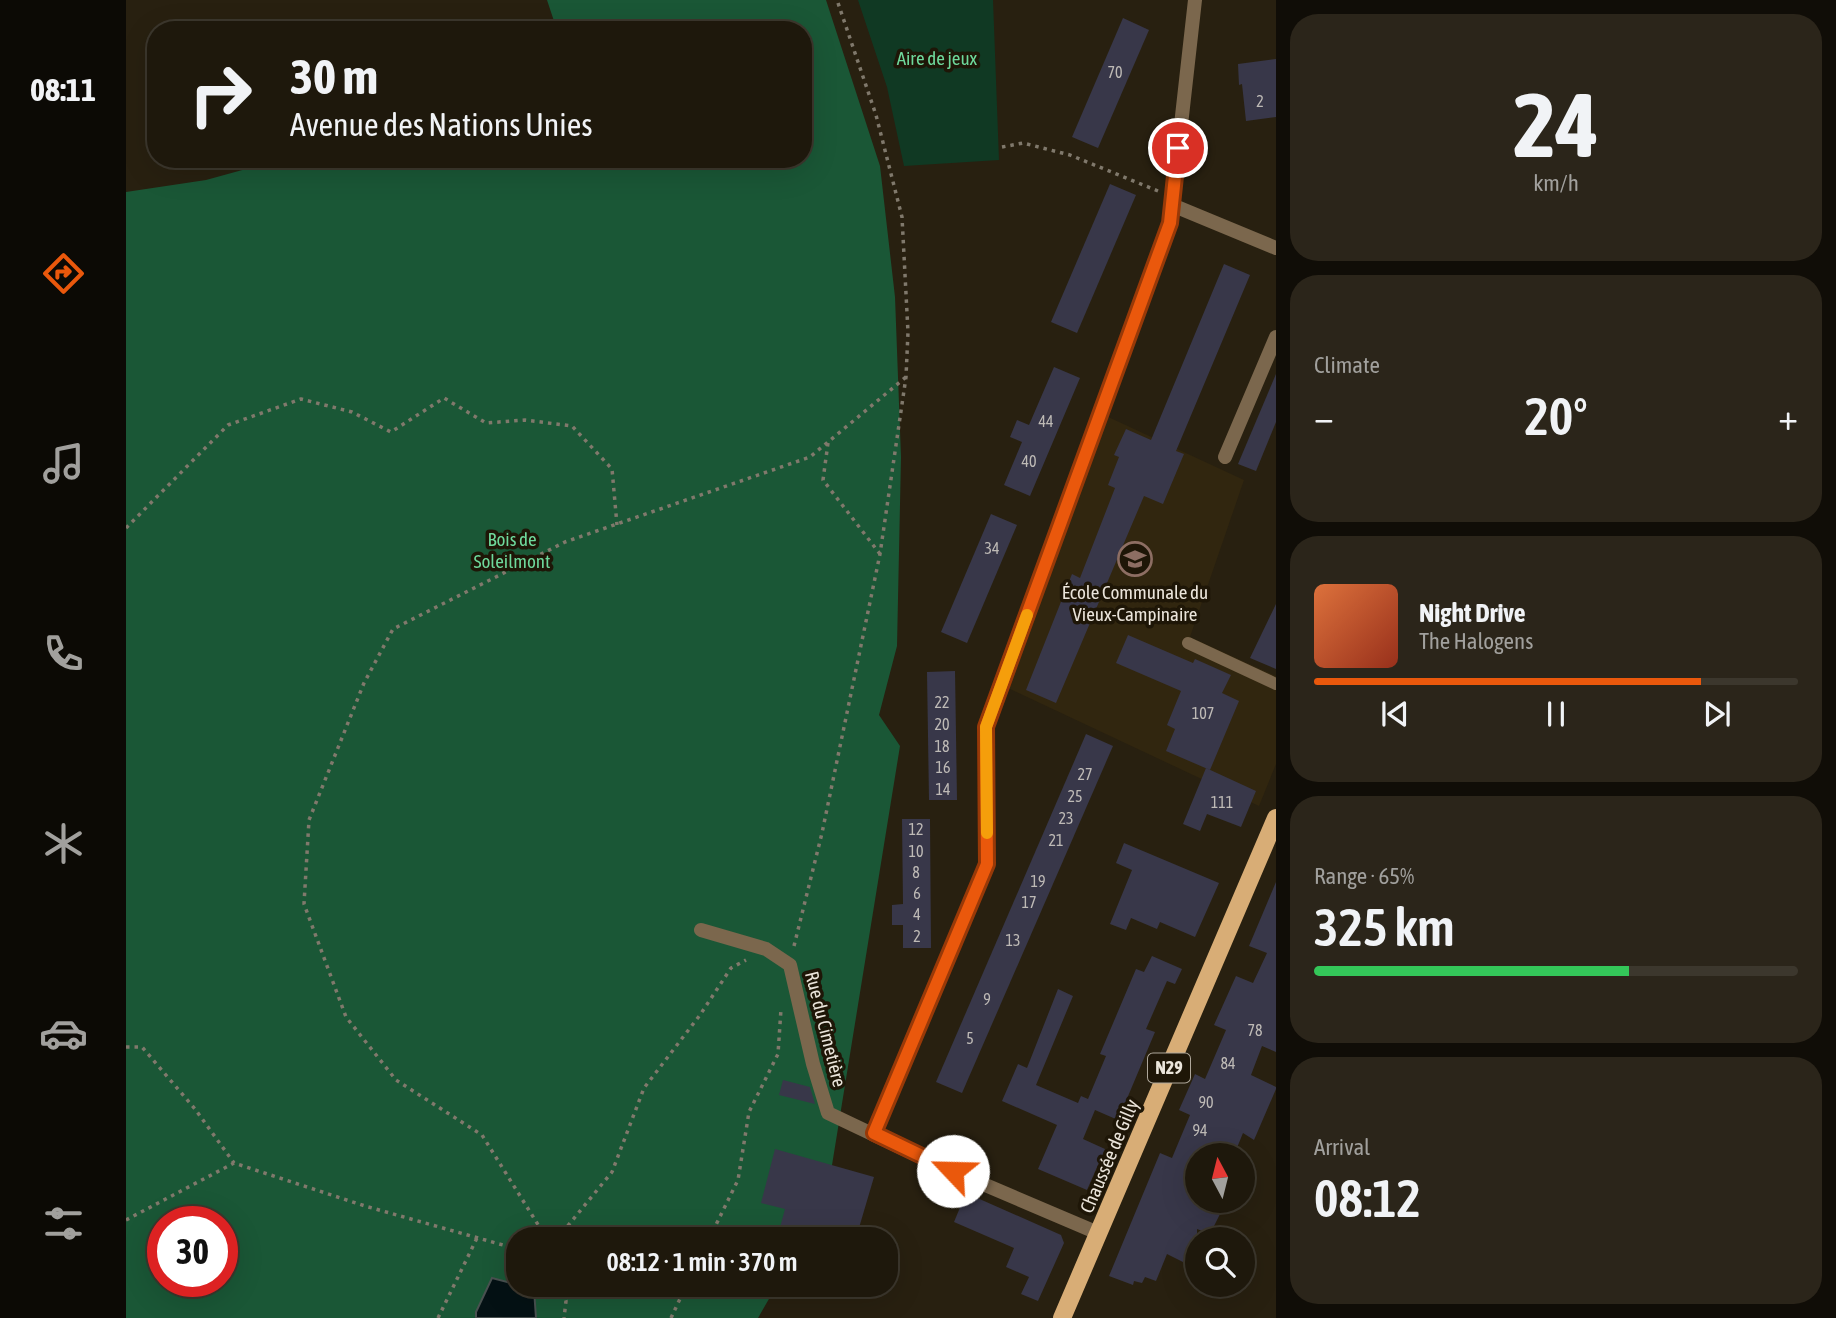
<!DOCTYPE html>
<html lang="en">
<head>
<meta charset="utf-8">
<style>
  :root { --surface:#1e180c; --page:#2b251a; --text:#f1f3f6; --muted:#a1a09d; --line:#3c372d; --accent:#ea580c }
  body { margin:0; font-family:"Asap Condensed",sans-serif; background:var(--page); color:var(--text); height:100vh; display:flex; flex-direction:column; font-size:26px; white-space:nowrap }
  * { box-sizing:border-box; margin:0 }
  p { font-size:23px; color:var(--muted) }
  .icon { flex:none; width:38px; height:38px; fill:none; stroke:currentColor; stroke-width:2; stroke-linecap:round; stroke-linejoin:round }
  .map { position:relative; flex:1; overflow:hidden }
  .side { display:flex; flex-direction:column; gap:14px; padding:14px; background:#100d07; width:560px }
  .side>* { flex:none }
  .banner { position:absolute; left:21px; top:21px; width:665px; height:147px; border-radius:28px; box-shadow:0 7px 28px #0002,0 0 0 2px var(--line); background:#1e180c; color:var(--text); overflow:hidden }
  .needle { width:46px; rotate:353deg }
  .controls { position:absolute; left:1059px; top:1143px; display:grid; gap:14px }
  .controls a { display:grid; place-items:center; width:70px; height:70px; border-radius:50%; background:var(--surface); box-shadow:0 7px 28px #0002,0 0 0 2px var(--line); font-size:35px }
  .speed { position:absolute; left:21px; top:1206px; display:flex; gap:14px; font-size:35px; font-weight:700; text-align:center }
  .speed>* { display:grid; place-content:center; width:91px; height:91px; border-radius:50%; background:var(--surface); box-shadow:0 7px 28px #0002,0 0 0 2px var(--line); line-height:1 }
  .speed .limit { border:10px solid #d22; background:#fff; color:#111 }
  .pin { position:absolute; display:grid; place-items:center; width:60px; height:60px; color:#fff; margin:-30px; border:4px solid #fff; border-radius:50%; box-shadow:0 2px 7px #0007 }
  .me { position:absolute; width:77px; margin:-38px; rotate:294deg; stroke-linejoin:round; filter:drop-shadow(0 0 5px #0008) }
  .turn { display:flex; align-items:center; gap:24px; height:147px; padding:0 28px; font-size:32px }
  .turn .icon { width:91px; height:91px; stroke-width:2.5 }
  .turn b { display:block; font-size:49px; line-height:60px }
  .big { font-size:52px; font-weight:600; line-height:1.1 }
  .side .card { flex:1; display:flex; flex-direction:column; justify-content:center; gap:10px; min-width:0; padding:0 24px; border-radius:28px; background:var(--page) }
  .side .dial { align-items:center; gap:0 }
  .dial b { font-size:91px; line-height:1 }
  .song { display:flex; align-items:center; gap:21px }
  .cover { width:84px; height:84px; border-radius:10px; background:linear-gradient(135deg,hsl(20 70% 55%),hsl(10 70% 35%)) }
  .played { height:7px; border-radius:4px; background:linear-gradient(90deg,var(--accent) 80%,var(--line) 80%) }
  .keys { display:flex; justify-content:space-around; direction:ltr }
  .heat { display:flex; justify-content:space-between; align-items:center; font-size:38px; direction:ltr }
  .charge { height:10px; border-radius:5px; background:linear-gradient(90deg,#34c759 65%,var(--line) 0) }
  .trip { position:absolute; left:380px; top:1227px; width:392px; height:70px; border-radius:28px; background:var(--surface); box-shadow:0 7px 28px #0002,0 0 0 2px var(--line); font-weight:600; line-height:70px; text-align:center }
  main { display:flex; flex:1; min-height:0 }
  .menu { display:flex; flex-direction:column; width:126px; justify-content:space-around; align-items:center; background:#0c0a05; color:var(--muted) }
  .menu .icon { width:49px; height:49px }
  .menu .selected { color:var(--accent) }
  .menu b { font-size:32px; color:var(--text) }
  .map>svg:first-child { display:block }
  .built { fill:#31260f }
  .green { fill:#103923 }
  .forest { fill:#1a5736; fill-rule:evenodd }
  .water { fill:#041114; stroke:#495150; stroke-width:2 }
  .building { fill:#383749 }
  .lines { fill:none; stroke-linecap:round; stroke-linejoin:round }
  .path { stroke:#80796c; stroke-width:3.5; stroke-dasharray:3.5 5; stroke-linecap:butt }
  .lane { stroke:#7b674d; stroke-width:12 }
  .street { stroke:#7b674d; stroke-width:14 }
  .primary { stroke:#d8ad76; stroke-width:18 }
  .route-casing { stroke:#983908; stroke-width:18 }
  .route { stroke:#ea580c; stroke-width:12 }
  .slow { stroke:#f59e0b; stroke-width:12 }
  .labels { text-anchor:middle; stroke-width:7; stroke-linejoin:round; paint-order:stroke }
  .number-label { font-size:16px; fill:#bebab6 }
  .shield { fill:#1e1607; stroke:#aea79b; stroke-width:2 }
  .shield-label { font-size:18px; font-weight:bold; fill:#ebe5db }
  .park-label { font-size:19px; fill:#6ed89b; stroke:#1e1607 }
  .poi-label { font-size:19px; fill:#ebe5db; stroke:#1e1607 }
  .street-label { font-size:19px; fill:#ebe5db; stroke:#1e1607 }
</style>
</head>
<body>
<main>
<nav class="menu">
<b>08:11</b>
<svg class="icon selected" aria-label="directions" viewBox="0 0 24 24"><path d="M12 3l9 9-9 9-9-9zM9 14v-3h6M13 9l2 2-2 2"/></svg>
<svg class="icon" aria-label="music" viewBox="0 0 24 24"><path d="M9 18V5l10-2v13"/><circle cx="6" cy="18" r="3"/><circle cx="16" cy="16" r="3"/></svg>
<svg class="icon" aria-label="phone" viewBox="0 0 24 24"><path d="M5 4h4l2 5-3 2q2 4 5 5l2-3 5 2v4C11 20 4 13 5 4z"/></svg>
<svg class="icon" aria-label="climate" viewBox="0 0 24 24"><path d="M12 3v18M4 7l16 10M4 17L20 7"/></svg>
<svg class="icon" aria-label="car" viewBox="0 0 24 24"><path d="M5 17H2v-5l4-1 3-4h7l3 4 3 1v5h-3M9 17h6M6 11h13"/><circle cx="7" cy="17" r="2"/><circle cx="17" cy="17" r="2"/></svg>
<svg class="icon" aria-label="filters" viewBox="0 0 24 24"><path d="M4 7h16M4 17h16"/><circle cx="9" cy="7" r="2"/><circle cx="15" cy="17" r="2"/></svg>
</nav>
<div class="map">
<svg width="1150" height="1318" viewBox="0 0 1150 1318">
  <rect width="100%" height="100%" fill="#282010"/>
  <path class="built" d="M978,415l140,65 -54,157 86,39v88l-17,42 -253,-119z"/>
  <path class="green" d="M732,0h135l6,160 -95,6 -17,-79z"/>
  <path class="forest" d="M421,0h279l54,166 15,131 6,160 -4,189 -18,69 21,31 -73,450 -24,43h-285v45l259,1 -19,33h-632v-1126l80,-12 77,-21h520v-129h-246zM37,1222h59v59h-59z"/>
  <path class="water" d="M366,1278l42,11 2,29h-60v-6z"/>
  <g class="building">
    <path d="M997,18l26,12 -51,118 -26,-11z"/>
    <path d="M1150,59v58l-30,4 -4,-37 -3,1 -1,-21z"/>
    <path d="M984,184l26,11 -59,138 -26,-11z"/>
    <path d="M1098,264l26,11 -74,176 8,3 -21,50 -19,-8 -88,207 -30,-13 46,-116 8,4 35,-90 -7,-3 11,-28 -5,-2 12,-26 25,11z"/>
    <path d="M928,367l26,11 -50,118 -26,-11 18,-43 -12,-5 7,-17 12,5z"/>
    <path d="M1150,374v48l-20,49 -18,-7z"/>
    <path d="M865,514l26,11 -50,118 -26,-11z"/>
    <path d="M1150,604v65l-26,-11z"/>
    <path d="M1002,635l65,28 2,-4 36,16 -9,18 17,8 -29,69 -44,-19 9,-22 -8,-4 14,-34 -65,-28z"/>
    <path d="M829,671l2,129h-28l-2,-128z"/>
    <path d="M960,734l27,12 -151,347 -26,-11z"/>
    <path d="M1080,768l50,23 -15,36 -34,-13 -7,17 -17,-7z"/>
    <path d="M776,819h28l1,129h-28v-23h-11v-20l11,-1z"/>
    <path d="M998,843l95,40 -24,54 -35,-15 -3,7 -26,-11 -5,12 -16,-6 22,-54 -16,-7z"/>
    <path d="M1150,882v170l-14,-6 -11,29 25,12v2l-22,51 -11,-7 -9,22h-37v45h30l-17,34 -13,-5v36l-7,-2 -1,2 -22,-11 -11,27 -11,-4 -3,6 -8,-2 -1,4 -24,-9 51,-123 12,5 5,-12 13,-31 -11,-5 16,-36 10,5 21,-49 -12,-5 22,-49 17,7 14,-30 -18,-7z"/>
    <path d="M1026,956l30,13 -7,15 -8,-3 -21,48 9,3 -37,88 -23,-10 -12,29 22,10 -18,41 -49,-21 19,-44 -55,-24 16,-37 9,4 31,-79 15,7 -37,89 42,18 3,-7 7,3 18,-43 -6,-2 36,-85 8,3z"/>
    <path d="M657,1080l27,7 5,17 -36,-9z"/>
    <path d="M649,1149l99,28 -18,61 -8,-2 -1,3h-43l-25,-8 6,-22 -24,-6z"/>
    <path d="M840,1193l95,42 3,8 -26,58 -17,-7 8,-17 -23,-10 8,-19 -60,-26z"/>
  </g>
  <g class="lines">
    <g class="path">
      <path d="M876,147l21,-4 47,12 88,36"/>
      <path d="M702,443l-5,37 57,74"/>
      <path d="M0,528l102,-103 73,-26 51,13 39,20 53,-34 42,25 39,-3 47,6 40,43 5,56"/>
      <path d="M668,946l28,-113 58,-279 26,-177 2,-45 -6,-115 -26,-102 -39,-115"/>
      <path d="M0,1047h16l53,62 39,54"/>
      <path d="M0,1220l108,-57 131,43 145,41h8"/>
      <path d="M421,1239l-65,-104 -86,-55 -50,-63 -42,-113 5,-84 55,-137 29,-54 172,-87 245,-85 96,-80"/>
      <path d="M431,1239l55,-67 32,-84 56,-73 31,-47 15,-8"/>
      <path d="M583,1239l29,-59 11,-68 29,-58 3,-45"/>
      <path d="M435,1284l5,17 -2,17"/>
      <path d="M312,1318l39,-80"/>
      <path d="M545,1318l16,-34"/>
    </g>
    <path class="lane" d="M1062,643l88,41"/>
    <g class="street">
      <path d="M1046,205l104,43"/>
      <path d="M1099,457l51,-120"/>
      <path d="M575,930l65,19 24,16 23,99 15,49 101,48 169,72"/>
      <path d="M748,1133l113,-269 -1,-137 184,-504 25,-223"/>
    </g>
    <path class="primary" d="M936,1318l214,-500"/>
  </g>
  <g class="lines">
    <g class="route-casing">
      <path id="route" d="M827,1171l-79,-38 113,-269 -1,-137 184,-504 8,-75"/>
    </g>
    <use href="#route" class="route"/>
    <path class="slow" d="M861,833l-1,-106 41,-112"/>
  </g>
  <defs>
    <g id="school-ring" transform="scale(1.75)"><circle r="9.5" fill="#1e1607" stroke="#8d6e63" stroke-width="1.5"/><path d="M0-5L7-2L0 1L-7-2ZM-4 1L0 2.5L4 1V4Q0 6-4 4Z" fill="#8d6e63"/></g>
  </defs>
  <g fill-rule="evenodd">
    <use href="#school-ring" x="1009" y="559"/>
  </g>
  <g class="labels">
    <g class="number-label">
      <text x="989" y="78">70</text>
      <text x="1134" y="107">2</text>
      <text x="920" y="427">44</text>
      <text x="903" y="467">40</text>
      <text x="866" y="554">34</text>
      <text x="816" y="708">22</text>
      <text x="1077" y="719">107</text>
      <text x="816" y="730">20</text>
      <text x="816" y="752">18</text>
      <text x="817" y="773">16</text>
      <text x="959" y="780">27</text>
      <text x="817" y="795">14</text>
      <text x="949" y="802">25</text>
      <text x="1096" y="808">111</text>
      <text x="940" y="824">23</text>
      <text x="790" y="835">12</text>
      <text x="930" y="846">21</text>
      <text x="790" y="857">10</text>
      <text x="790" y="878">8</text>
      <text x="912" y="887">19</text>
      <text x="791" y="899">6</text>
      <text x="903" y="908">17</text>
      <text x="791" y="920">4</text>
      <text x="791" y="942">2</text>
      <text x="887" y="946">13</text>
      <text x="861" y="1005">9</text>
      <text x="1129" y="1036">78</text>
      <text x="844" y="1044">5</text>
      <text x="1102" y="1069">84</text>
      <text x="1080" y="1108">90</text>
      <text x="1074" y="1136">94</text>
    </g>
    <rect class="shield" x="1022" y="1053.5" width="42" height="29" rx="5"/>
    <g class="shield-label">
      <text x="1043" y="1074">N29</text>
    </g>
    <g class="park-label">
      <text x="811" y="65">Aire de jeux</text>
      <text x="386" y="546">Bois de<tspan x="386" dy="22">Soleilmont</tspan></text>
    </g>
    <g class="poi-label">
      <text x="1009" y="599">École Communale du<tspan x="1009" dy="22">Vieux-Campinaire</tspan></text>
    </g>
    <g class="street-label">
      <text transform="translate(700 1029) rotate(76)" y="7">Rue du Cimetière</text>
      <text transform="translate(983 1156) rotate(-67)" y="7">Chaussée de Gilly</text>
    </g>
  </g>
</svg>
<div class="controls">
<a><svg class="needle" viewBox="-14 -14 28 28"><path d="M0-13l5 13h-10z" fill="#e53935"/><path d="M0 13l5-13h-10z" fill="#a1a09d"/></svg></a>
<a><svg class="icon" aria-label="search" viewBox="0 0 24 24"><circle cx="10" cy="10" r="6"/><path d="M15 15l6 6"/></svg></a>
</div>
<div class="speed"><div class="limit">30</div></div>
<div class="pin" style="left:1052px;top:148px;background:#d93025"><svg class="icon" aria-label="arrive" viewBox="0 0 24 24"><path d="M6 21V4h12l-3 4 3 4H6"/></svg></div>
<svg class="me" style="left:827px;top:1171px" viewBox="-20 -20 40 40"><circle r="19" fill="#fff"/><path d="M0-13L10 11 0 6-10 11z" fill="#ea580c"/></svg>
<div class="trip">08:12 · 1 min · 370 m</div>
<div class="banner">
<div class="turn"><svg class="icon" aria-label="right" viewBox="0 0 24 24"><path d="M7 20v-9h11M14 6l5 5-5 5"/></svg><div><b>30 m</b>Avenue des Nations Unies</div></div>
</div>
</div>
<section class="side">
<div class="card dial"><b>24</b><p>km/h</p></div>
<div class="card"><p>Climate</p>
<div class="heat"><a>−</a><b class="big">20°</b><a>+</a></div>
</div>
<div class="card">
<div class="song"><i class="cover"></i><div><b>Night Drive</b><p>The Halogens</p></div></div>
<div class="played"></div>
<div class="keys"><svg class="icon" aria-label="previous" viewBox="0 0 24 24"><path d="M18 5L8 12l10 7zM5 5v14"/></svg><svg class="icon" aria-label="pause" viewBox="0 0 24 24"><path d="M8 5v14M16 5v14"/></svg><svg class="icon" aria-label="next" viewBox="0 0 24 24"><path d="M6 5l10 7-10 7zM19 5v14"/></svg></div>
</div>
<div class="card"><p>Range · 65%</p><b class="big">325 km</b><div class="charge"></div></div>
<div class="card"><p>Arrival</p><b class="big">08:12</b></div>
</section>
</main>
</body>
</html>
